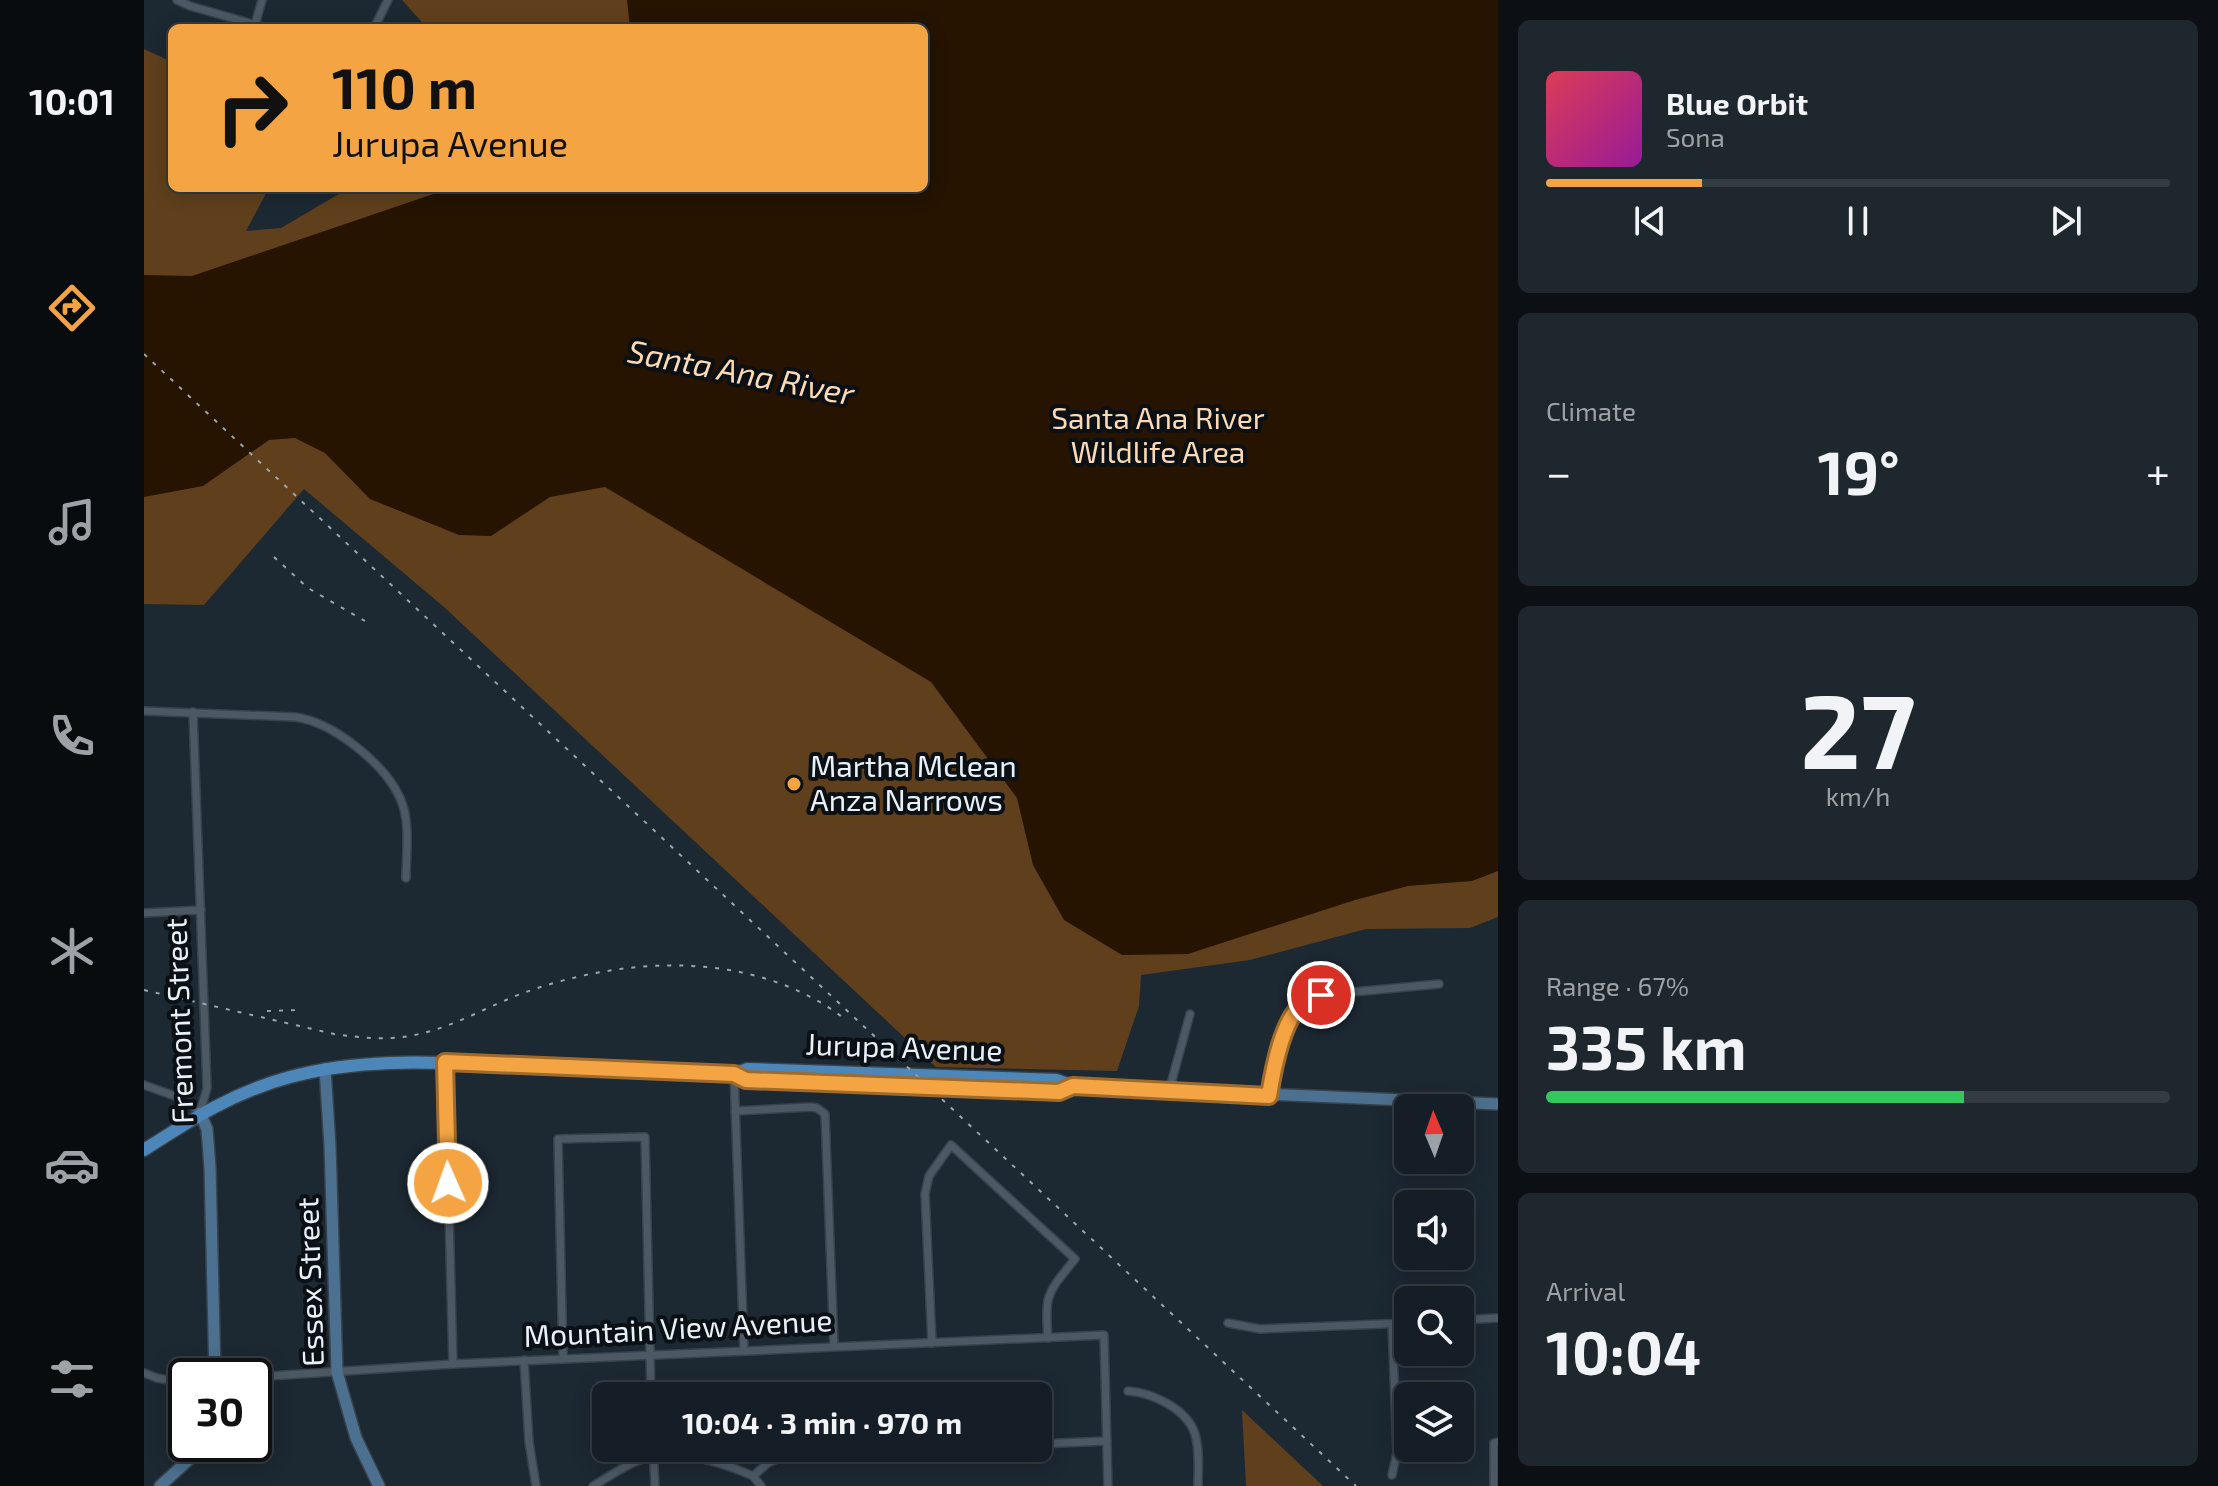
<!DOCTYPE html>
<html lang="en">
<head>
<meta charset="utf-8">
<style>
  :root { --surface:#151e26; --page:#1e272e; --text:#f1f3f6; --muted:#9da2a7; --line:#343c43; --accent:#f4a443 }
  body { margin:0; font-family:"Exo 2",sans-serif; background:var(--page); color:var(--text); height:100vh; display:flex; flex-direction:column; font-size:30px; white-space:nowrap }
  * { box-sizing:border-box; margin:0 }
  p { font-size:26px; color:var(--muted) }
  .icon { flex:none; width:44px; height:44px; fill:none; stroke:currentColor; stroke-width:2; stroke-linecap:round; stroke-linejoin:round }
  .map { position:relative; flex:1; overflow:hidden }
  .details { display:flex; flex-direction:column; gap:20px; padding:20px; background:#0c1015; width:720px }
  .details>* { flex:none }
  .guide { position:absolute; left:24px; top:24px; width:760px; height:168px; border-radius:12px; box-shadow:0 4px 20px #0003,0 0 0 2px var(--line); background:#f4a443; color:#111; overflow:hidden }
  .needle { width:52px; rotate:358deg }
  .fabs { position:absolute; left:1250px; top:1094px; display:grid; gap:16px }
  .fabs a { display:grid; place-items:center; width:80px; height:80px; border-radius:12px; background:var(--surface); box-shadow:0 4px 20px #0003,0 0 0 2px var(--line); font-size:40px }
  .speed { position:absolute; left:24px; top:1358px; display:flex; gap:16px; font-size:40px; font-weight:700; text-align:center }
  .speed>* { display:grid; place-content:center; width:104px; height:104px; border-radius:50%; background:var(--surface); box-shadow:0 4px 20px #0003,0 0 0 2px var(--line); line-height:1 }
  .speed .limit { border:4px solid #111; border-radius:12px; background:#fff; color:#111 }
  .pin { position:absolute; display:grid; place-items:center; width:68px; height:68px; color:#fff; margin:-34px; border:4px solid #fff; border-radius:50%; box-shadow:0 2px 8px #0007 }
  .me { position:absolute; width:88px; margin:-44px; rotate:358deg; stroke-linejoin:round; filter:drop-shadow(0 0 6px #0008) }
  .turn { display:flex; align-items:center; gap:28px; height:168px; padding:0 32px; font-size:36px }
  .turn .icon { width:104px; height:104px; stroke-width:2.5 }
  .turn b { display:block; font-size:56px; line-height:68px }
  .big { font-size:60px; font-weight:700; line-height:1.1 }
  .details .tile { flex:1; display:flex; flex-direction:column; justify-content:center; gap:12px; min-width:0; padding:0 28px; border-radius:12px; background:var(--page) }
  .details .dial { align-items:center; gap:0 }
  .dial b { font-size:104px; line-height:1 }
  .song { display:flex; align-items:center; gap:24px }
  .cover { width:96px; height:96px; border-radius:12px; background:linear-gradient(135deg,hsl(350 70% 55%),hsl(300 70% 35%)) }
  .played { height:8px; border-radius:4px; background:linear-gradient(90deg,var(--accent) 25%,var(--line) 25%) }
  .keys { display:flex; justify-content:space-around; direction:ltr }
  .heat { display:flex; justify-content:space-between; align-items:center; font-size:44px; direction:ltr }
  .charge { height:12px; border-radius:6px; background:linear-gradient(90deg,#34c759 67%,var(--line) 0) }
  .trip { position:absolute; left:448px; top:1382px; width:460px; height:80px; border-radius:12px; background:var(--surface); box-shadow:0 4px 20px #0003,0 0 0 2px var(--line); font-weight:700; line-height:80px; text-align:center }
  main { display:flex; flex:1; min-height:0 }
  .menu { display:flex; flex-direction:column; width:144px; justify-content:space-around; align-items:center; background:#080c0f; color:var(--muted) }
  .menu .icon { width:56px; height:56px }
  .menu .current { color:var(--accent) }
  .menu b { font-size:36px; color:var(--text) }
  .map>svg:first-child { display:block }
  .green { fill:#60401c }
  .water { fill:#261300 }
  .lines { fill:none; stroke-linecap:round; stroke-linejoin:round }
  .street-casing { stroke:#38424b; stroke-width:10 }
  .secondary-casing { stroke:#38424b; stroke-width:14 }
  .primary-casing { stroke:#38424b; stroke-width:15 }
  .street { stroke:#4c5965; stroke-width:7 }
  .secondary { stroke:#4c708f; stroke-width:11 }
  .primary { stroke:#4d87b9; stroke-width:12 }
  .rail { stroke:#9ba5ad; stroke-width:2; stroke-dasharray:4 8; stroke-linecap:butt }
  .route-casing { stroke:#9f6b2c; stroke-width:20 }
  .route { stroke:#f4a443; stroke-width:14 }
  .poi-dot { fill:#f4a443; stroke:#0b1015; stroke-width:3 }
  .labels { text-anchor:middle; stroke-width:8; stroke-linejoin:round; paint-order:stroke }
  .park-label { font-size:30px; fill:#fed9b4; stroke:#0b1015 }
  .poi-label { font-size:30px; fill:#e9f1f8; stroke:#0b1015; text-anchor:start }
  .street-label { font-size:30px; fill:#e9f1f8; stroke:#0b1015 }
  .water-label { font-size:32px; font-style:italic; fill:#ffdab5; stroke:#0b1015 }
</style>
</head>
<body>
<main>
<nav class="menu">
<b>10:01</b>
<svg class="icon current" aria-label="directions" viewBox="0 0 24 24"><path d="M12 3l9 9-9 9-9-9zM9 14v-3h6M13 9l2 2-2 2"/></svg>
<svg class="icon" aria-label="music" viewBox="0 0 24 24"><path d="M9 18V5l10-2v13"/><circle cx="6" cy="18" r="3"/><circle cx="16" cy="16" r="3"/></svg>
<svg class="icon" aria-label="phone" viewBox="0 0 24 24"><path d="M5 4h4l2 5-3 2q2 4 5 5l2-3 5 2v4C11 20 4 13 5 4z"/></svg>
<svg class="icon" aria-label="climate" viewBox="0 0 24 24"><path d="M12 3v18M4 7l16 10M4 17L20 7"/></svg>
<svg class="icon" aria-label="car" viewBox="0 0 24 24"><path d="M5 17H2v-5l4-1 3-4h7l3 4 3 1v5h-3M9 17h6M6 11h13"/><circle cx="7" cy="17" r="2"/><circle cx="17" cy="17" r="2"/></svg>
<svg class="icon" aria-label="filters" viewBox="0 0 24 24"><path d="M4 7h16M4 17h16"/><circle cx="9" cy="7" r="2"/><circle cx="15" cy="17" r="2"/></svg>
</nav>
<div class="map">
<svg width="1354" height="1486" viewBox="0 0 1354 1486">
  <rect width="100%" height="100%" fill="#1c2832"/>
  <g class="green">
    <path d="M258,0h1096v917l-28,11 -104,1 -116,31 -109,15 -2,31 -22,65 -181,-4 -492,-460 -140,-118 -100,116 -60,-1v-555l28,13v126h97l-23,43 35,-3 68,-40h575v-160h-497z"/>
    <path d="M1098,1410l81,76h-77z"/>
  </g>
  <path class="water" d="M483,0h871v871l-26,10 -64,5 -53,14 -167,54 -66,1 -58,-35 -31,-55 -16,-67 -86,-116 -326,-195 -55,10 -59,39 -32,-1 -89,-36 -45,-46 -30,-15 -26,2 -66,46 -59,11v-222l48,1 259,-88h473v-160h-294z"/>
  <g class="lines">
    <g class="street-casing">
      <g id="street">
        <path d="M33,0l13,6 77,22"/>
        <path d="M111,25l7,-25"/>
        <path d="M230,28l14,-28"/>
        <path d="M0,711l151,6c38,5 90,47 105,81 11,23 6,56 6,80"/>
        <path d="M0,913l57,-3"/>
        <path d="M301,1062l8,302"/>
        <path d="M590,1074l10,277"/>
        <path d="M0,1085l42,15 14,13 7,-25 -14,-376"/>
        <path d="M1025,1091l21,-77"/>
        <path d="M1125,1095c5,-25 13,-76 34,-92 5,-3 12,-6 18,-8l118,-11"/>
        <path d="M591,1111l75,-4 7,1 8,6 9,232"/>
        <path d="M1316,1320l38,-2"/>
        <path d="M1084,1323l32,6 148,-6"/>
        <path d="M1248,1324l5,129 -5,22"/>
        <path d="M788,1343l-7,-149 4,-18 22,-31 124,114c-27,34 -31,34 -27,79"/>
        <path d="M419,1359l-5,-220 87,-2 6,259"/>
        <path d="M380,1360l5,82 7,44"/>
        <path d="M0,1373l13,5 29,5"/>
        <path d="M110,1377l199,-13 651,-29 4,151"/>
        <path d="M984,1391c25,2 59,18 67,43 5,16 3,36 3,52"/>
        <path d="M894,1444l69,-3"/>
        <path d="M509,1448l2,38"/>
        <path d="M609,1476l8,10"/>
        <path d="M449,1486c14,-8 29,-19 44,-25 37,-14 82,0 116,15l15,-13 35,-15"/>
        <path d="M1350,1486v-43l4,-1"/>
      </g>
    </g>
    <g class="secondary-casing">
      <g id="secondary">
        <path d="M181,1069l5,77 7,226 19,66 23,48"/>
        <path d="M929,1086l425,18"/>
        <path d="M56,1113l7,16 3,39 5,208"/>
        <path d="M16,1486l46,-42"/>
      </g>
    </g>
    <g class="primary-casing">
      <g id="primary">
        <path d="M590,1074l13,-5 310,11 16,6"/>
        <path d="M0,1150c48,-31 90,-58 146,-73 70,-19 140,-15 212,-12 64,2 129,4 194,7l38,2 12,6 313,12 14,-6"/>
      </g>
    </g>
    <use href="#street" class="street"/>
    <use href="#secondary" class="secondary"/>
    <use href="#primary" class="primary"/>
    <g class="rail">
      <path d="M0,354l1212,1132"/>
      <path d="M130,557l34,31 57,33"/>
      <path d="M0,990l190,44c29,4 56,7 85,0 37,-8 71,-29 107,-42 101,-36 225,-42 315,24"/>
      <path d="M123,1011l32,-1"/>
    </g>
  </g>
  <g class="lines">
    <g class="route-casing">
      <path id="route" d="M304,1183l-3,-121 289,12 12,6 313,12 14,-6 196,10c4,-25 13,-78 35,-93 4,-4 12,-6 17,-8"/>
    </g>
    <use href="#route" class="route"/>
  </g>
  <circle class="poi-dot" cx="650" cy="784" r="8"/>
  <g class="labels">
    <g class="park-label">
      <text x="1014" y="429">Santa Ana River<tspan x="1014" dy="34">Wildlife Area</tspan></text>
    </g>
    <g class="poi-label">
      <text x="666" y="777">Martha Mclean<tspan x="666" dy="34">Anza Narrows</tspan></text>
    </g>
    <g class="street-label">
      <text transform="translate(36 1021) rotate(-92)" y="10">Fremont Street</text>
      <text transform="translate(760 1048) rotate(2)" y="10">Jurupa Avenue</text>
      <text transform="translate(167 1282) rotate(-92)" y="10">Essex Street</text>
      <text transform="translate(534 1329) rotate(-3)" y="10">Mountain View Avenue</text>
    </g>
    <g class="water-label">
      <text transform="translate(597 373) rotate(11)" y="11">Santa Ana River</text>
    </g>
  </g>
</svg>
<div class="fabs">
<a><svg class="needle" viewBox="-14 -14 28 28"><path d="M0-13l5 13h-10z" fill="#e53935"/><path d="M0 13l5-13h-10z" fill="#9da2a7"/></svg></a>
<a><svg class="icon" aria-label="sound" viewBox="0 0 24 24"><path d="M4 9h4l5-4v14l-5-4H4zM17 9q2 3 0 6"/></svg></a>
<a><svg class="icon" aria-label="search" viewBox="0 0 24 24"><circle cx="10" cy="10" r="6"/><path d="M15 15l6 6"/></svg></a>
<a><svg class="icon" aria-label="layers" viewBox="0 0 24 24"><path d="M12 4l9 5-9 5-9-5zM3 14l9 5 9-5"/></svg></a>
</div>
<div class="speed"><div class="limit">30</div></div>
<div class="pin" style="left:1177px;top:995px;background:#d93025"><svg class="icon" aria-label="arrive" viewBox="0 0 24 24"><path d="M6 21V4h12l-3 4 3 4H6"/></svg></div>
<svg class="me" style="left:304px;top:1183px" viewBox="-20 -20 40 40"><circle r="17" fill="#f4a443" stroke="#fff" stroke-width="3"/><path d="M0-11L8 9 0 5-8 9z" fill="#fff"/></svg>
<div class="trip">10:04 · 3 min · 970 m</div>
<div class="guide">
<div class="turn"><svg class="icon" aria-label="right" viewBox="0 0 24 24"><path d="M7 20v-9h11M14 6l5 5-5 5"/></svg><div><b>110 m</b>Jurupa Avenue</div></div>
</div>
</div>
<section class="details">
<div class="tile">
<div class="song"><i class="cover"></i><div><b>Blue Orbit</b><p>Sona</p></div></div>
<div class="played"></div>
<div class="keys"><svg class="icon" aria-label="previous" viewBox="0 0 24 24"><path d="M18 5L8 12l10 7zM5 5v14"/></svg><svg class="icon" aria-label="pause" viewBox="0 0 24 24"><path d="M8 5v14M16 5v14"/></svg><svg class="icon" aria-label="next" viewBox="0 0 24 24"><path d="M6 5l10 7-10 7zM19 5v14"/></svg></div>
</div>
<div class="tile"><p>Climate</p>
<div class="heat"><a>−</a><b class="big">19°</b><a>+</a></div>
</div>
<div class="tile dial"><b>27</b><p>km/h</p></div>
<div class="tile"><p>Range · 67%</p><b class="big">335 km</b><div class="charge"></div></div>
<div class="tile"><p>Arrival</p><b class="big">10:04</b></div>
</section>
</main>
</body>
</html>
